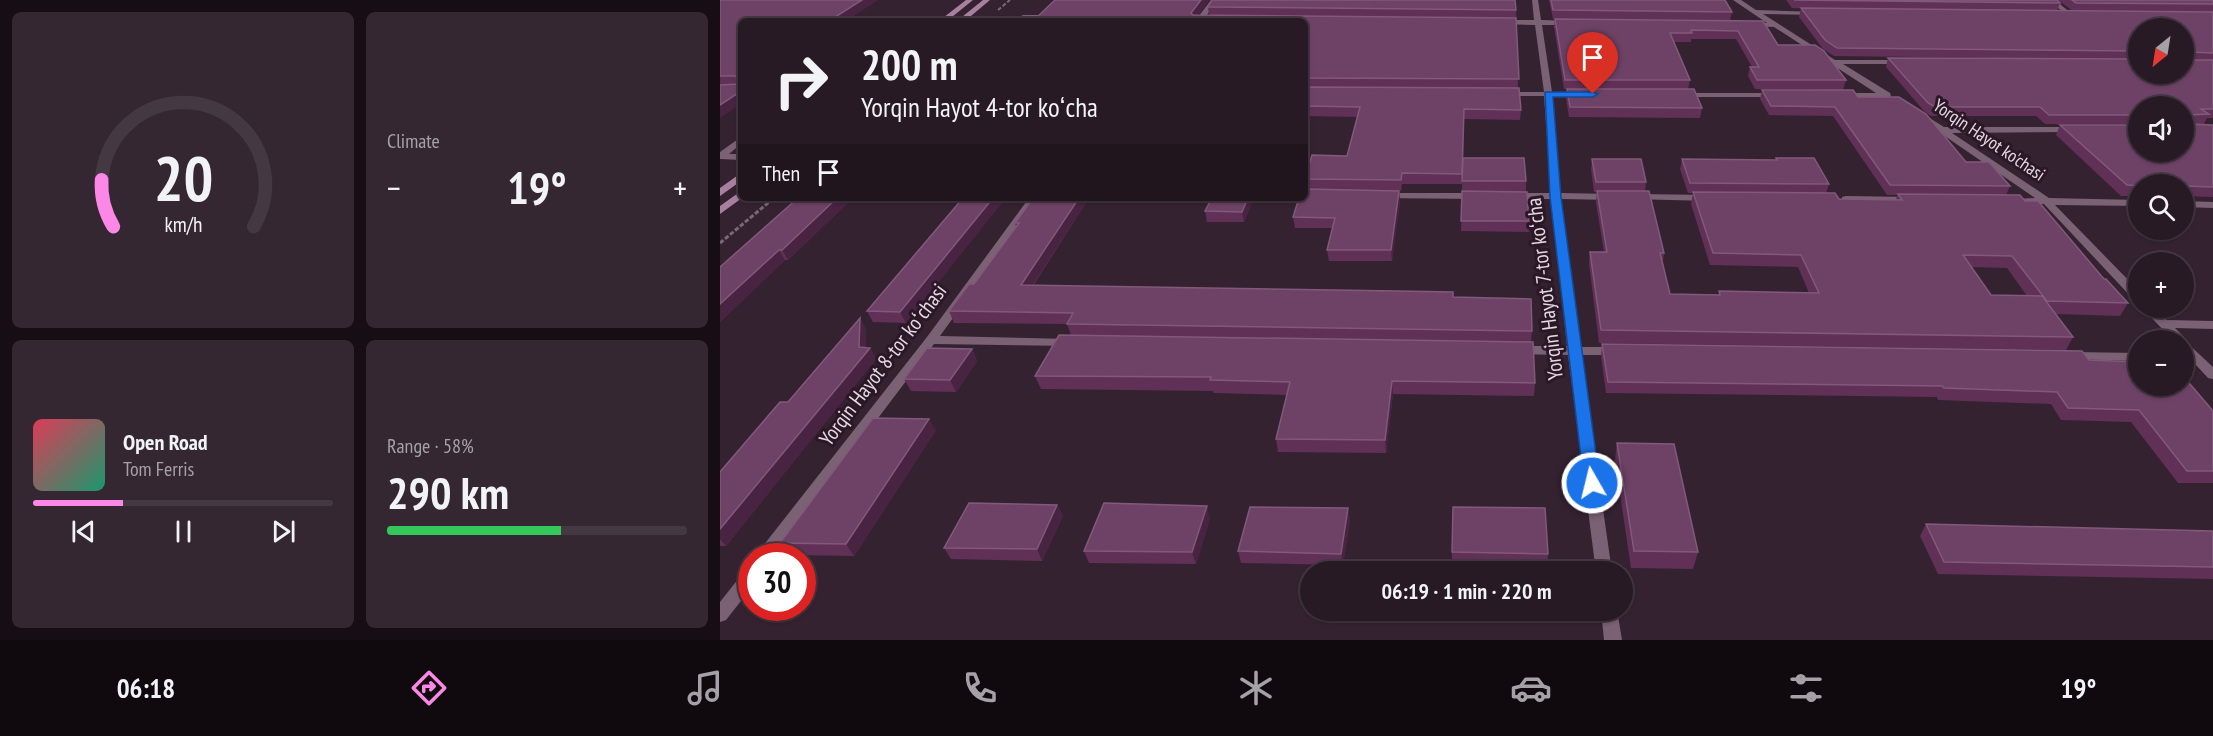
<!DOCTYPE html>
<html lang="en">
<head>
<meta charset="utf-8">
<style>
  :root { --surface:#281a25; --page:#342732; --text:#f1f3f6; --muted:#a5a1a7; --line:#443842; --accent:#fb87e6 }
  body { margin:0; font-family:"PT Sans Narrow",sans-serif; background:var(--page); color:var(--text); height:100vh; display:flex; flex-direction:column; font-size:22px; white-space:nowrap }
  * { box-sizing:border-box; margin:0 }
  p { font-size:20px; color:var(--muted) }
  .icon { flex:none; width:33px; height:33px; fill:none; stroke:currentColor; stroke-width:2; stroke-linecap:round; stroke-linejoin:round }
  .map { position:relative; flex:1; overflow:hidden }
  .panel { display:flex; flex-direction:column; gap:12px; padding:12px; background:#160e14; width:720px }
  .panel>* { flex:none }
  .top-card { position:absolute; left:18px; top:18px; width:570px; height:183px; border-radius:9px; box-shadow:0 2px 4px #0004,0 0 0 2px var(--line); background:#281a25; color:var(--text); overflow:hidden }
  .needle { width:39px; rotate:210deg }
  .buttons { position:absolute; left:1408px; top:18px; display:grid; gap:12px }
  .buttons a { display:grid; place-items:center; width:66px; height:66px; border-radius:50%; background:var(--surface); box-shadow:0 2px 4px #0004,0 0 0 2px var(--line); font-size:30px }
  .speed { position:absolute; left:18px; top:543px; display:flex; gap:12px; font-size:30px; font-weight:700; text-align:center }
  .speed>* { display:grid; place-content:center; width:78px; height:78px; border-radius:50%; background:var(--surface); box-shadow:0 2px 4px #0004,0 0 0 2px var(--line); line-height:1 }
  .speed .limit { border:9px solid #d22; background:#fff; color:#111 }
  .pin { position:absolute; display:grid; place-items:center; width:51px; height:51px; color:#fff; margin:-62px -26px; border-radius:50% 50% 50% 0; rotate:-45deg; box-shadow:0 0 6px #0007 }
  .pin .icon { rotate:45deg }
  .me { position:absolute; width:66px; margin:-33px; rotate:352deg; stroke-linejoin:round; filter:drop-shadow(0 0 4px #0008) }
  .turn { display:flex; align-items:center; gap:21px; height:126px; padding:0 24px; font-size:27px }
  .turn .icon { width:78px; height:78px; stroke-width:2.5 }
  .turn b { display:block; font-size:42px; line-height:51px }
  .then { display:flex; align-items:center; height:57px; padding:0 24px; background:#0003; gap:12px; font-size:22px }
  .big { font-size:45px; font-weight:700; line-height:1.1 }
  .panel .card { flex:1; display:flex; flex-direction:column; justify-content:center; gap:9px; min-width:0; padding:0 21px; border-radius:9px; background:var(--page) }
  .panel .dial { align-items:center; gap:0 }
  .dial svg { height:156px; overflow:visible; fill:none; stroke:var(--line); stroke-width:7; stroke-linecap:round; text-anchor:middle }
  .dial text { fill:var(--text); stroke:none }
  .song { display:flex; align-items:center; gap:18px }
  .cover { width:72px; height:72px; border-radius:9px; background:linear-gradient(135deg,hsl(350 70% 55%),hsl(160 70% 35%)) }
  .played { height:6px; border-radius:3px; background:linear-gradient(90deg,var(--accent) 30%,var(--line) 30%) }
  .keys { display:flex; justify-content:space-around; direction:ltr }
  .heat { display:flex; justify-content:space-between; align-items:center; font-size:33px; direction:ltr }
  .charge { height:9px; border-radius:4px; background:linear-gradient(90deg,#34c759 58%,var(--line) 0) }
  .panel .tiles { flex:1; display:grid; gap:12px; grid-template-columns:repeat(2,1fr) }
  .trip { position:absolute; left:580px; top:561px; width:333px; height:60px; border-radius:30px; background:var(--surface); box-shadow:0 2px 4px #0004,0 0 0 2px var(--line); font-weight:700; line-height:60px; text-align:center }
  .tabs { display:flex; height:96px; justify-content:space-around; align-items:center; background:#100a0f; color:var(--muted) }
  .tabs .icon { width:42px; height:42px }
  .tabs .current { color:var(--accent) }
  .tabs b { font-size:27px; color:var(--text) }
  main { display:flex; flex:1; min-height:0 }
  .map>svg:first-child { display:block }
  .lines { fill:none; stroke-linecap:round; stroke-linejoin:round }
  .path-far1 { stroke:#796976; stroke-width:2; stroke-dasharray:4 2; stroke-linecap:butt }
  .path { stroke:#796976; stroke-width:3; stroke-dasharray:4.5 2; stroke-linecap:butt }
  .lane { fill:#7a6174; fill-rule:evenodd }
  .street { fill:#7a6174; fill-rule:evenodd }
  .secondary { fill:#a8809f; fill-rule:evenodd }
  .wall { fill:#603057; fill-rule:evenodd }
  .shaded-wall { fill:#492342 }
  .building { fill:#6e4266; stroke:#81597a; stroke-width:1.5 }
  .route { fill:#1a73e8; stroke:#114b97; stroke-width:1.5 }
  .labels { text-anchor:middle; stroke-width:6; stroke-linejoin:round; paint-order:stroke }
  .far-street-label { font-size:18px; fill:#e5d8e2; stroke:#2b1827 }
  .street-label { font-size:21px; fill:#e5d8e2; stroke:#2b1827 }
</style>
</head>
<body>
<main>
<section class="panel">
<div class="tiles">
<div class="card dial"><svg viewBox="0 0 100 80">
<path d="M14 69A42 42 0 1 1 86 69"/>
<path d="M14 69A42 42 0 0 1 8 45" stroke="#fb87e6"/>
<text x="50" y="56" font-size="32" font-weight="700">20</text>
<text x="50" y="72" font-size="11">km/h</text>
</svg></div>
<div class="card"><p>Climate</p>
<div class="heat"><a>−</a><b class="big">19°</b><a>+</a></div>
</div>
<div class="card">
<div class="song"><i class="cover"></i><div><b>Open Road</b><p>Tom Ferris</p></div></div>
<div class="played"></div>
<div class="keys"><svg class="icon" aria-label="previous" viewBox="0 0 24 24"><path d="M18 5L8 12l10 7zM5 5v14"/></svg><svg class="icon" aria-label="pause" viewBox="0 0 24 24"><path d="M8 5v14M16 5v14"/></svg><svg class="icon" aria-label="next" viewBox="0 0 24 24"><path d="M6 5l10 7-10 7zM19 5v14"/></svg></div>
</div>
<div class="card"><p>Range · 58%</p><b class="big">290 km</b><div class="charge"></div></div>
</div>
</section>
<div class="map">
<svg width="1493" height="640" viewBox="0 0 1493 640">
  <rect width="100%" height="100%" fill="#352231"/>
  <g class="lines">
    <path class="path-far1" d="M278,10l12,-10"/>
    <path class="path" d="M0,243l54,-45"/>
    <g class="lane">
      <path d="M303,15h18l4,2 -4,2 -29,2z"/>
      <path d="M21,137v7l-12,10h12v6l-21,-1v-7z"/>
    </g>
    <g class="street">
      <path d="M491,0h6l-14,21h-8z"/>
      <path d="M812,0h6l3,20 30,1 4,2 -4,2h-29l10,67h31l4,2 -4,2h-31l9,97 52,1 5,3 -5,3 -52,-1 19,148h36l6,4 -6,4h-35l31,217h-16l-28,-217 -52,-1 -6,-4 6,-4h51l-16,-147h-38l-5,-3 5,-3h38l-7,-97h-40l-4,-2 4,-2h40l-9,-67 -34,-1 -4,-2 4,-2h33z"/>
      <path d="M1013,0h8l15,10 62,2v2l-2,1 -53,-1 72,46h69l4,2 -4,2h-61l47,29 1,3 -4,2 -50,-1 -1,-2 4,-2h36l-102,-66 -27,-1 -1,-2 4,-2 17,1z"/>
      <path d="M1328,0h7l17,14 -5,1z"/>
      <path d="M958,93h100l4,2 -4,2h-97l-4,-2z"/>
      <path d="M1203,114l21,13h133v4l-3,1 -122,1 97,65 90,2v6l-84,-1 84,86v11l-4,-1 -91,-97 -28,-1v-4l19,-1 -115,-79v-4z"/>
      <path d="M664,193h94l5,3 -5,3 -98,-1 -1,-2z"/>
      <path d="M916,194l73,1 5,3 -5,3 -77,-2v-4z"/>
      <path d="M1126,196l64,1 5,3 -5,3 -68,-2v-4z"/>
      <path d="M309,198h10l-99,138 130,3 4,1 2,3 -2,3 -140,-2 -160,212h-17l2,-5 168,-214z"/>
      <path d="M1464,201l29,1v6l-29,-1z"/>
      <path d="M1422,308h12l13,12 46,1v8l-38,-1 9,9 1,4 28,26v12l-5,-1 -24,-26v-12h-11z"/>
      <path d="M1351,352l68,1v8l-72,-2 -2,-3 2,-3z"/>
      <path d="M32,567v20l-26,33 -6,2v-20l26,-33z"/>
      <path d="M881,610h16l5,30h-18z"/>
    </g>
    <g class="secondary">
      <path d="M246,0h7l-26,21h-8z"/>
      <path d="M263,0h7l-25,21h-8z"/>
      <path d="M21,173v8l-21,15v-8z"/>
      <path d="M21,191l1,7 -22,16v-8z"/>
    </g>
  </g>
  <g class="wall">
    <path d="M0,0l21,21v82l-21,15z"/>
    <path d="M489,0l-11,15h11l-1,-8 308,3 2,78 3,22 -1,10 -56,-1 -1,51 63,11v11l3,29v11l-68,-1 1,-47h-60l-1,7h-2l1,10 -8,60h-63l-2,-11 6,-22h-38l-2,-11 13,-28 -1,-11 42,-22 10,-39 -52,-1v-95h-272z"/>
    <path d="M829,0h176l7,12 -2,8 -177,-1z"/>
    <path d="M1066,0h271l3,3 -3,8h16l-15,-11h155v118h-6l-3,6h-13l22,1v72l-29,-1v-12h-45v12h-18l-65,-61 4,-10 124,27 -45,-46v18h-94l-9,-8h-105l-6,-4 -39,-45 2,-9 182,1 -236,-3 -11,-7 -24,-32 2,-9 239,3 -248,-3zM1419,28l45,46h-45z"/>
    <path d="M835,19l208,2 15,24 68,35 -3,10 -88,-1 -7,-13 2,-9h2l-16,-28h-45v3h-17l16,38 -2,9h-124l-10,-62z"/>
    <path d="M847,89l135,19 -2,10 -131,-1 -3,-19z"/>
    <path d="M1042,90l96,7 108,65 44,24 -4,9 19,6 103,102 -8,13 -64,-2 17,23 -7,13 -467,-7 -10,-79 1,-12h14l-8,-49 1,-11h-3l-3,-23 1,-10 54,23 -1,9 19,62 -1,9 7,32 49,1v-4l90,2 -11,-26 -88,-2 -19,-61 2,-11h-5l-8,-24 2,-10 94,1v-2l53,26 -3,9 13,6 57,1 1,-5h-10l-54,-79 -64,-1 -9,-16zM1252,267l35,1 20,28 -36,-1z"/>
    <path d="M78,198h55l-65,62h-3l-65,62z"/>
    <path d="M243,198l-57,125 -33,-1 -6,-11z"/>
    <path d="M296,198h11l-4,5z"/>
    <path d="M369,198l-56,88 420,11 79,34 -1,11 4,41 -1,13 -141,-2 -7,59 -108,-1 -2,-13 11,-44 -73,-2 -1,-2 -172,-2 -6,-13 36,-41 -4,-11 -113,-1 -5,-12 25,-27 42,-57 -1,-4 15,-20 -1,-3z"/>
    <path d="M534,198l-10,24h-37l-2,-11z"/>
    <path d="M140,318l6,12v17l4,1 6,11 -150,187h-6v-74l68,-70z"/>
    <path d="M882,344l487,16 124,51v72h-35l-47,-61 -70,-2 -10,-16 -113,-4 -1,-3 -331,-4 -5,-37z"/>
    <path d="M252,349l5,12 -21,31 -45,-1 -7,-12z"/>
    <path d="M216,430l-82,126 -65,-1 -9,-12z"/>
    <path d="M897,443l81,109 -5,17 -62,-1 -16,-108z"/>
    <path d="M337,505l6,11 -21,45 -91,-2 -7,-11z"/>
    <path d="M490,518l-14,46 -107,-1 -5,-12z"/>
    <path d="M630,520l-7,45 -102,-2 -3,-12z"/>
    <path d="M1206,524l287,8v47l-275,-5 -18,-38z"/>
    <path d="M732,552l96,2 -1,12 -95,-2z"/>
  </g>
  <g class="shaded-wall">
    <path d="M142,0h16l-32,21h-17z"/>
    <path d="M481,0h8l-16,21 -2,-8z"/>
    <path d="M21,91v12l-21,15v-13z"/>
    <path d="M679,191l1,10 -8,60 -1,-11z"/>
    <path d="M117,198h16l-65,62 -6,-10z"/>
    <path d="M273,198h13l-100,125 -6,-11z"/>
    <path d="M301,198h6l-4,5z"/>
    <path d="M359,198h10l-64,99 -4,-12z"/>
    <path d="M528,198h6l-10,24 -2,-10z"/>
    <path d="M59,250l6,10 -65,62v-18z"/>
    <path d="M140,318l6,12v23l4,-5 6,11 -150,187 -6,-7v-10z"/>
    <path d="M252,349l5,12 -21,31 -6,-12z"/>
    <path d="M672,381l1,13 -7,59 -1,-13z"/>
    <path d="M209,419l7,11 -82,126 -8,-12z"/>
    <path d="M337,505l6,11 -21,45 -5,-12z"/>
    <path d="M487,506l3,12 -14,46 -4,-12z"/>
    <path d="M628,508l2,12 -7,45 -2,-11z"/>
  </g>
  <g class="building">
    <path d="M2,0h140l-33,21h-88v70l-21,14v-20l18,-1 -2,-8h-16v-75z"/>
    <path d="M335,0h146l-10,13 2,2 323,3 3,61 -214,-1v-57h-272z"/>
    <path d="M492,0h303l1,10 -308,-3z"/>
    <path d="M831,0h174l7,12 -179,-2z"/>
    <path d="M1074,0h263l3,3z"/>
    <path d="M1352,0h141v4l-137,-1z"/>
    <path d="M1081,8l412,4v41l-24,-1 -3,6 3,2h24v49h-12l8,5 -21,1v9l25,1v62l-29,-1v-2h-45v2l-12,-1 -67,-60h79v27h45v-46h-45v9h-90l-9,-8h-105l-7,-4 -40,-45 251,1v15h45v-46h-45v23l-302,-3 -12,-8z"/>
    <path d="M835,19l208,2 15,24h37l9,6 22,29h-89l-7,-13h9l-21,-36 -47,-1 1,3h-22l20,47h-125z"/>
    <path d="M585,87l214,1 2,22 -57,-1 -2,65 -60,-1 -1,7 -96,-1 7,-24 35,1 13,-49 -55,-1z"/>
    <path d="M847,89h127l8,19 -132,-1z"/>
    <path d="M1042,90h91l5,7h41l27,17 40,48h23l21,24 -120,-1 -55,-78 -64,-1z"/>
    <path d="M743,158h61l2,23h-64z"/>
    <path d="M1056,158h38l15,26 -139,-1 -8,-24 95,1z"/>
    <path d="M872,159h49l5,23h-50z"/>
    <path d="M585,189l94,2 -8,59h-64l8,-32 -42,-1 6,-19h6z"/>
    <path d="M742,191l65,1 2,29h-68z"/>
    <path d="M877,191h52l15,62h-4l10,41 50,1 -1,-4 100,2 -18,-38 -88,-2 -20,-61 142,1 4,6 63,1 -4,-6 122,1 5,6h13l66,78h2l22,24 -81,-2 -35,-45 -49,-1 28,40 51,1 31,41 -472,-7 -11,-78h17z"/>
    <path d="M78,198h39l-55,52h-3l-59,54v-37z"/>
    <path d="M243,198h30l-93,114 -33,-1z"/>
    <path d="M310,198h49l-58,87 377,6 55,1v5l78,2 1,32 -465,-7 6,-11 -124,-2 20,-27h5l45,-61h-4l16,-22 -2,-1z"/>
    <path d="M492,198h36l-6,14 -37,-1z"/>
    <path d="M140,318l-1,29 11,1 -150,181v-57l60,-70h8z"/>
    <path d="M339,335l474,7 2,41 -143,-2 -7,59 -109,-1 14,-57 -80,-2 1,-3 -176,-1z"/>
    <path d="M882,344l480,7 7,9 50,2v24h45v-9l29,34v60h-26l-48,-61 -71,-2 -11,-16 -113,-4 -2,-2 -334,-4z"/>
    <path d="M207,348l45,1 -22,31 -46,-1z"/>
    <path d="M153,418l56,1 -83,125 -66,-1z"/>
    <path d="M897,443l57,1 24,108 -64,-1z"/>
    <path d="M249,503l88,2 -20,44 -93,-1z"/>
    <path d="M384,503l103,3 -15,46 -108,-1z"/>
    <path d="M530,507l98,1 -7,46 -103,-3z"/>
    <path d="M733,507l92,1 3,46 -96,-2z"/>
    <path d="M1206,524l286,7 1,1v35l-269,-5z"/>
  </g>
  <path class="route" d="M825,92h48l5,2 -5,3h-40l8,100 39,286 -2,5 -6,2 -6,-2 -2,-5 -34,-286z"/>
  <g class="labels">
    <g class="far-street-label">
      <text transform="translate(1269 140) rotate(34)" y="6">Yorqin Hayot ko'chasi</text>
    </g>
    <g class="street-label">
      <text transform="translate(825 289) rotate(-97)" y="7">Yorqin Hayot 7-tor koʻcha</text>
      <text transform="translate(163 365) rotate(-53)" y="7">Yorqin Hayot 8-tor koʻchasi</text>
    </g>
  </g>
</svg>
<div class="buttons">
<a><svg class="needle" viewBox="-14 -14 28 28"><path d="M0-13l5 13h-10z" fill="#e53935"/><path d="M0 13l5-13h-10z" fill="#a5a1a7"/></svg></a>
<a><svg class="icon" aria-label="sound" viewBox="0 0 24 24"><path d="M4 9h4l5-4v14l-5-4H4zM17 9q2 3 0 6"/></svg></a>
<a><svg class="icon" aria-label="search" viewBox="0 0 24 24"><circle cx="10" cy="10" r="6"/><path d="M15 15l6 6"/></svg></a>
<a>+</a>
<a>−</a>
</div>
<div class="speed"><div class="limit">30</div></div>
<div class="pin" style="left:873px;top:94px;background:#d93025"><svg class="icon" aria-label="arrive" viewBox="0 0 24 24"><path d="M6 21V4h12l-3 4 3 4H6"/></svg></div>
<svg class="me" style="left:872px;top:483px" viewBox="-20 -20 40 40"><circle r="17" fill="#1a73e8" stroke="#fff" stroke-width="3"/><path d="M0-11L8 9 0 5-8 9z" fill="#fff"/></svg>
<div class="trip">06:19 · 1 min · 220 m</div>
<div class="top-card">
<div class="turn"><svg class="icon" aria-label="right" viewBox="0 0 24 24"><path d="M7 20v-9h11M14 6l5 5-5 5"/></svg><div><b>200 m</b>Yorqin Hayot 4-tor koʻcha</div></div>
<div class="then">Then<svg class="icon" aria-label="arrive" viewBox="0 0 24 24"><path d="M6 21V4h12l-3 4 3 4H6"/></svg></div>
</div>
</div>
</main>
<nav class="tabs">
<b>06:18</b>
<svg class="icon current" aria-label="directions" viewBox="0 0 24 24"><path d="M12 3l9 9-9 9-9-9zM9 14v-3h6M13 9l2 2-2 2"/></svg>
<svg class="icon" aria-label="music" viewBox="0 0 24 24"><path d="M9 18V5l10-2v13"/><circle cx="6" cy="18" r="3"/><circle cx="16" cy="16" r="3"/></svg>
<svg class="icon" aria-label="phone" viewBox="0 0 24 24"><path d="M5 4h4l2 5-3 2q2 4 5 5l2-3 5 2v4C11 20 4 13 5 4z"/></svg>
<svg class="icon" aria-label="climate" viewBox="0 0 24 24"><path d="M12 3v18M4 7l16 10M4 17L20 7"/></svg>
<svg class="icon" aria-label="car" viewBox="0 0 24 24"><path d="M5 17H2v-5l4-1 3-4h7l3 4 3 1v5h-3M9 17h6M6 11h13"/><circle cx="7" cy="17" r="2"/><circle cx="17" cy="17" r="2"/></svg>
<svg class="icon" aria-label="filters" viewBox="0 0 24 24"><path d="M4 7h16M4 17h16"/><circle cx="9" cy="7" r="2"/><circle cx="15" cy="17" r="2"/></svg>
<b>19°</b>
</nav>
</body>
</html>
